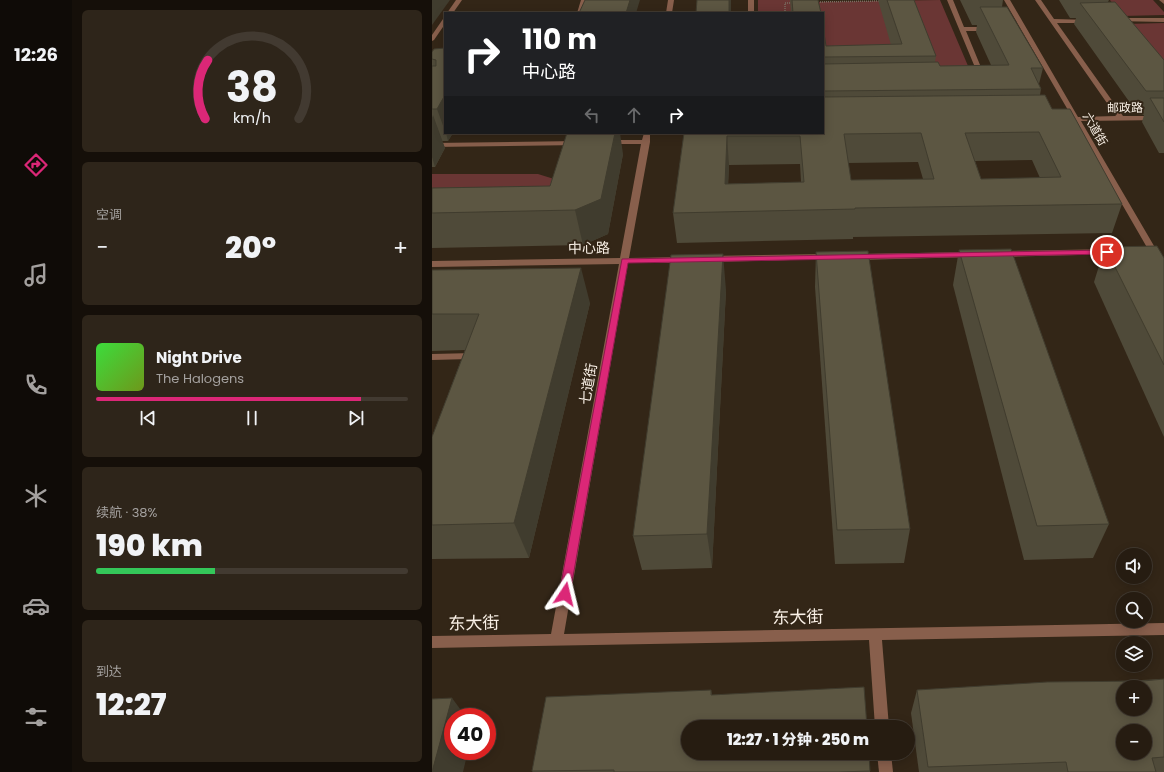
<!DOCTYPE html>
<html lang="zh">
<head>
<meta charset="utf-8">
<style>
  :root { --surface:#261c11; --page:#2e251a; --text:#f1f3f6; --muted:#a4a19f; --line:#423a31; --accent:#db2777 }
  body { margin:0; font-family:Poppins,"Noto Sans SC",sans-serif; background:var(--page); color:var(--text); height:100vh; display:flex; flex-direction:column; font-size:15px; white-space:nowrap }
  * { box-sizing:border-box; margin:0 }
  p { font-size:13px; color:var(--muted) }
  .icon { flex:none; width:22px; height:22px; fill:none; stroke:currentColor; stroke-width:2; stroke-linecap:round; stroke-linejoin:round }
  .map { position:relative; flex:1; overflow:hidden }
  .details { display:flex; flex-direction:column; gap:10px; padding:10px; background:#150f09; width:360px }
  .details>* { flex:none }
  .hud { position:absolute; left:12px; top:12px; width:380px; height:122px; border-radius:0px; box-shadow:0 2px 10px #0003,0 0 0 1px var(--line); background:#202124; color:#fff; overflow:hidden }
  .tools { position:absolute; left:684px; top:548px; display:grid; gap:8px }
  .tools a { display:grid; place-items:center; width:36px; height:36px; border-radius:50%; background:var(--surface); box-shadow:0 2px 10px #0003,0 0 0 1px var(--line); font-size:20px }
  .speed { position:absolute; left:12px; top:708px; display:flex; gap:8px; font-size:20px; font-weight:700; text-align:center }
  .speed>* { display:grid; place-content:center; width:52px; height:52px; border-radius:50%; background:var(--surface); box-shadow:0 2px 10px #0003,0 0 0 1px var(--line); line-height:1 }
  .speed .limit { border:6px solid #d22; background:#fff; color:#111 }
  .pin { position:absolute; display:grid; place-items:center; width:34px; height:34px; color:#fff; margin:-17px; border:2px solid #fff; border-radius:50%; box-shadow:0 1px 4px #0007 }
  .me { position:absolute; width:44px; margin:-22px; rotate:10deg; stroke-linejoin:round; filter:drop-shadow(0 0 3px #0008) }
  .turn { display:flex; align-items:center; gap:14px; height:84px; padding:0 12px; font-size:18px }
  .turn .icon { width:52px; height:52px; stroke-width:2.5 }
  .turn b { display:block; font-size:28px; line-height:34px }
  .lanes { display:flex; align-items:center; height:38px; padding:0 12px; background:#0003; justify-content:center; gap:20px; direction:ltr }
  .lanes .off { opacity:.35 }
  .big { font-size:30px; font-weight:800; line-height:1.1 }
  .details .card { flex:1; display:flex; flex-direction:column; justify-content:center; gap:6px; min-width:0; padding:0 14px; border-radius:6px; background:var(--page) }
  .details .dial { align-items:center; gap:0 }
  .dial svg { height:104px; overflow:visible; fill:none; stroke:var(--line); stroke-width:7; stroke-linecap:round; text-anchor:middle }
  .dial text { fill:var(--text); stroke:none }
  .song { display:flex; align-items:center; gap:12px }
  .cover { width:48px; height:48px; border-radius:6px; background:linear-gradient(135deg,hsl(120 70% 55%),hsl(80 70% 35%)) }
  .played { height:4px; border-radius:2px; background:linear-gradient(90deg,var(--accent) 85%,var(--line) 85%) }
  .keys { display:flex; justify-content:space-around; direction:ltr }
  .heat { display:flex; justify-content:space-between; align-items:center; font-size:22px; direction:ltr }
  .charge { height:6px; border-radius:3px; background:linear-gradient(90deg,#34c759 38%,var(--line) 0) }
  .trip { position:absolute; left:249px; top:720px; width:234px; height:40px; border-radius:20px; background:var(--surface); box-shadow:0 2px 10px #0003,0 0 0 1px var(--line); font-weight:800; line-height:40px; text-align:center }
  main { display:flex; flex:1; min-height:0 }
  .tabs { display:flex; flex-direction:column; width:72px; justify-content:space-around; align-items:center; background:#0f0b07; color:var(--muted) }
  .tabs .icon { width:28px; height:28px }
  .tabs .active { color:var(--accent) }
  .tabs b { font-size:18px; color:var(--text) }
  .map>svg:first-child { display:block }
  .green { fill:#6a3634 }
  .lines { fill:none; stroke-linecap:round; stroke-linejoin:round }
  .path { stroke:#796e60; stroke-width:1.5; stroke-dasharray:1 1; stroke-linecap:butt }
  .minor { fill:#885f4c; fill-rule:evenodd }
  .wall { fill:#4f4a39; fill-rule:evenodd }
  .shaded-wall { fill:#403c2e }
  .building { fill:#5c5642; stroke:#403c2e; fill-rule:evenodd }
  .route { fill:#db2777; stroke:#8e194d }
  .labels { text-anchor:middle; stroke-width:4; stroke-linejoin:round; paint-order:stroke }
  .far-street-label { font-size:12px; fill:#faf1e7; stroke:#332617 }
  .street-label { font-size:14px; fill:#faf1e7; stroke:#332617 }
  .near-street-label { font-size:17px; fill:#faf1e7; stroke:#332617 }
</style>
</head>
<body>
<main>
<nav class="tabs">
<b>12:26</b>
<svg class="icon active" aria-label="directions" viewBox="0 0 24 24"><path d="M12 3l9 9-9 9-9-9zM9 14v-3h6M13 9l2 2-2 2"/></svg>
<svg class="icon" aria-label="music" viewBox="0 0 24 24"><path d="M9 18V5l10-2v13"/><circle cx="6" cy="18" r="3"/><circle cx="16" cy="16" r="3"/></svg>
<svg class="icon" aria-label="phone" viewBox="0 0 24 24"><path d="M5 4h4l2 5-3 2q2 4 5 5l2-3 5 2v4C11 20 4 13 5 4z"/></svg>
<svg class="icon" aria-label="climate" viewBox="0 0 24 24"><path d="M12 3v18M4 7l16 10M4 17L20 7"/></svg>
<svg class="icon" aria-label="car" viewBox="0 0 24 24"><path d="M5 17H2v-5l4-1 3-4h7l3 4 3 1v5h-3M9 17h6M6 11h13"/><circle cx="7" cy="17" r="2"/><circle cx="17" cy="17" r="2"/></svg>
<svg class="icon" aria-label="filters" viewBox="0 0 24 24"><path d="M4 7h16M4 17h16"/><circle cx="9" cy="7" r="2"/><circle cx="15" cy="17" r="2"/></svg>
</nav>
<section class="details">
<div class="card dial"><svg viewBox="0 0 100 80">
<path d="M14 69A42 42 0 1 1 86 69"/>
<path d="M14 69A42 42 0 0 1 16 24" stroke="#db2777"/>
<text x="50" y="56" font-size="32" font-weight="700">38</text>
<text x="50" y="72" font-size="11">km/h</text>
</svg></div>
<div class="card"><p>空调</p>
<div class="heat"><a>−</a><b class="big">20°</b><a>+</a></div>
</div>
<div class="card">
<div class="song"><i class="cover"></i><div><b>Night Drive</b><p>The Halogens</p></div></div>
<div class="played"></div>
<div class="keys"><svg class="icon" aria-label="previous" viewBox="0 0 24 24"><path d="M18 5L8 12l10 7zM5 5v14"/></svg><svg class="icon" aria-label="pause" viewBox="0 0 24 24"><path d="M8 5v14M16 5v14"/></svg><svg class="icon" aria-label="next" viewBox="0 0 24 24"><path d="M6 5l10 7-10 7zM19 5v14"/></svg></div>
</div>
<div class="card"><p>续航 · 38%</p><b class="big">190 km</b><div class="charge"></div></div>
<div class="card"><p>到达</p><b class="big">12:27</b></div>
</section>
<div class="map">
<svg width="732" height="772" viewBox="0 0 732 772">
  <rect width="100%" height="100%" fill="#332617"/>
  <g class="green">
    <path d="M326,0h55l1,2 126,-2 34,80 -151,-24v-43h-65z"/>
    <path d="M678,0h43l11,12v3l-42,1z"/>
    <path d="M732,23v47l-38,-46z"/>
    <path d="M0,174h106l16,5 -11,35 -111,2z"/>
  </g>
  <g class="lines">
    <g class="path">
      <path d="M384,2l65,-1"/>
      <path d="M353,13v-10h6"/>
    </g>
    <g class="minor">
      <path d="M24,0h6l-9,13h-6z"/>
      <path d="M149,0h6l-4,13h-6z"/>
      <path d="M236,0h6l-2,13h-6z"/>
      <rect x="316" y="0" width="6" height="13"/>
      <path d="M515,0h6l11,27h26l3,2 -3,2h-24l19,46 -1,1 -5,-1z"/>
      <path d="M572,0h6l68,117 38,-1 -81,-116h6l13,19 36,1v2l-2,1h-31l66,93h41v4l-83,1 83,142v10l-4,-3 -86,-149h-11l-3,-2 3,-2h9z"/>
      <path d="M727,0h5v4z"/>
      <path d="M13,18v6l-11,16 -2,1v-6l11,-16z"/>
      <path d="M684,18h48v4l-50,-1 -1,-1z"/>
      <path d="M212,133h6v9l-21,116 55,-1 4,3 -4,3h-56l-64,371 600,-11v12l-282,5 7,87h-14l-6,-87 -437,8v-12l119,-2 68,-370 -187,3v-6l188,-3 21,-114h-33l-4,-2 4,-2h34z"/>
      <path d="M146,141h3v4l-149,2v-4z"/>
      <path d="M684,249l4,3 -1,2 -119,3 -4,-3 4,-3z"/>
      <path d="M540,252l4,3 -1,2 -119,3 -4,-3 4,-3z"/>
      <path d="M396,254l4,3 -1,2 -121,3 -4,-3 4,-3z"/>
      <path d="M42,353l3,1 2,4 -5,3 -4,-2 -38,1v-6z"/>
      <path d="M445,753h14l2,19h-14z"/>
    </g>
  </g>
  <g class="wall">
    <path d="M358,0h28l3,13h-30z"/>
    <path d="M446,0h36l22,56 -1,6 5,4 51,-1 -15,-33 1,-7h-5l-12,-25h43l-1,7 41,61 -4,16 2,5 -1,6 12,14 70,95 -10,29 -259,4v2l-176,4 -4,-30 11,-80h139v-106l3,19 65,-1zM600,160l8,18 -59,1 -6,-18zM486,162l5,17 -72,1 -3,-17zM368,164l1,18 -73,2 1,-19z"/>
    <path d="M627,0h50l-1,2 56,58v93h-5l-17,-31 2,-7 -6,-1 -64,-90 2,-6h-6z"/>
    <path d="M13,48v85h8l-5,8h-6l3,7 -10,19h-3v-115z"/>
    <path d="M191,154l-15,80 -25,11 -151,3v-60l118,-2z"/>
    <path d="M673,247l59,11v179l-70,-155z"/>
    <path d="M527,250l150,274 -16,34 -69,2 -71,-275z"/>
    <path d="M384,252l94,277 -6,34 -69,1 -20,-277z"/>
    <path d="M0,270l158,33 -61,255 -97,1v-122l33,-87 -33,1z"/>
    <path d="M294,290l-14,278 -70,2 -9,-34z"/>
    <path d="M732,679v93h-245l-8,-59 6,-23z"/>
    <path d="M279,690l1,5 158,76v1h-337l-1,-1z"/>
  </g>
  <g class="shaded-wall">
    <path d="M0,0h18l-18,25z"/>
    <path d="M198,0h10l-4,13h-10z"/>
    <rect x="297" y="0" width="2" height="13"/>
    <path d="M13,95v36l-8,-22z"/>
    <path d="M1,115l12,33 -10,19 -3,-10v-39z"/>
    <path d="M14,133h7l-5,8z"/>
    <path d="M183,133h5l3,21 -15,80 -25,11 -8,-35z"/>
    <path d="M295,136l2,29 -2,48 -2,-29z"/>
    <path d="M291,254l3,36 -14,278 -5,-34z"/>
    <path d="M149,268l9,35 -61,255 -15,-35z"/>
    <path d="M20,698l14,19h-13v34h15l-5,21h-31z"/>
  </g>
  <g class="building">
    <path d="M153,0h45l-4,13h-47z"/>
    <path d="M265,0h32v13h-33z"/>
    <path d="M360,0h26l3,13h-28z"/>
    <path d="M455,0h27l22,56 -112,1 -1,2v-32l3,19 76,-2z"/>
    <path d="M683,2l49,58v31h-18l-66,-88z"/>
    <path d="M548,7h27l36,61h-12l10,21 -217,2 -1,1v-29l1,1 114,-2 2,4 69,-1z"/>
    <path d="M13,48v47l-8,14h-5v-43h4v-6l-4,-1v-7l2,-3z"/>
    <path d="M613,95l7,14h18l52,95 -267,4v1l-182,4 11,-80h139v-36zM607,132l22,45 -80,2 -16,-46zM489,133l13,46 -83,1 -7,-46zM295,136h73l4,46 -79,2z"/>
    <path d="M718,98h14v24z"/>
    <path d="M135,133h48l-14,66 -26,11 -143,3v-25l118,-2z"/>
    <path d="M725,246l7,12v107l-59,-118z"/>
    <path d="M579,249l98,275 -72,2 -78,-276z"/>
    <path d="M436,251l42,278 -73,1 -21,-278z"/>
    <path d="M291,254l-16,280 -74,2 38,-281z"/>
    <path d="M149,268l-67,255 -82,2v-88l47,-123h-47v-44z"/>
    <path d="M732,679v78l-12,1 4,14h-88l-2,-10 -138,5 -11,-77 130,-8 96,-1zM691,687h22v22h-22zM691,731h22v22h-22z"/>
    <path d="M432,687l3,40h-179v26h181l1,18 -31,1h-225v-2l-82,1 14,-74 165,-7v5z"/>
    <path d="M20,698l-20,74v-73z"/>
  </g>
  <path class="route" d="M675,250l4,2 -1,2 -482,9 -58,331 -1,4 -4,2 -4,-2 -2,-4 63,-335z"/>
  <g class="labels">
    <g class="far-street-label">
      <text transform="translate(693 108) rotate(-1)" y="4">邮政路</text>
      <text transform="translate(663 129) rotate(60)" y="4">六道街</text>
    </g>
    <g class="street-label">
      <text transform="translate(157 248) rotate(-1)" y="5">中心路</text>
      <text transform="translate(156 384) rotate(-80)" y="5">七道街</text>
    </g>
    <g class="near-street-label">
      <text transform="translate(366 617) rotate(-1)" y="6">东大街</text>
      <text transform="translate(42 623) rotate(-1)" y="6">东大街</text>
    </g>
  </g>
</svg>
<div class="tools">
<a><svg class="icon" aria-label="sound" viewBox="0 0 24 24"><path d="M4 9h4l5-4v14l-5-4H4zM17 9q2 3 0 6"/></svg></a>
<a><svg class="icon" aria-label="search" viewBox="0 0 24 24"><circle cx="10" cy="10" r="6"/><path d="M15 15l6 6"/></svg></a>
<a><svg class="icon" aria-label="layers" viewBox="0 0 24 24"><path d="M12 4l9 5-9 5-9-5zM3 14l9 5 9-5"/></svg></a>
<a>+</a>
<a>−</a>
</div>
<div class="speed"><div class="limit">40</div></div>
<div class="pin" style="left:675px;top:252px;background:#d93025"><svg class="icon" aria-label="arrive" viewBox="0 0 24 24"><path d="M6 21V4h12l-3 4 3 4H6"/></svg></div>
<svg class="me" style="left:133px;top:594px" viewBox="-20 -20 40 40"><path d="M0-17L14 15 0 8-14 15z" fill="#db2777" stroke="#fff" stroke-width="4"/></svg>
<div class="trip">12:27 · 1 分钟 · 250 m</div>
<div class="hud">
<div class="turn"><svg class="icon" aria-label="right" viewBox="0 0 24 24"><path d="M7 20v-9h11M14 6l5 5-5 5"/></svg><div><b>110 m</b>中心路</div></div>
<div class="lanes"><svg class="icon off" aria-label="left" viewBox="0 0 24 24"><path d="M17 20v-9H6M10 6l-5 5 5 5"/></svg><svg class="icon off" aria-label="ahead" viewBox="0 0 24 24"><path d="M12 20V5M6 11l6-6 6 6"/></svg><svg class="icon" aria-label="right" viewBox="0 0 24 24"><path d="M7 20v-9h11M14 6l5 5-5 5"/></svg></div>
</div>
</div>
</main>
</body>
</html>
